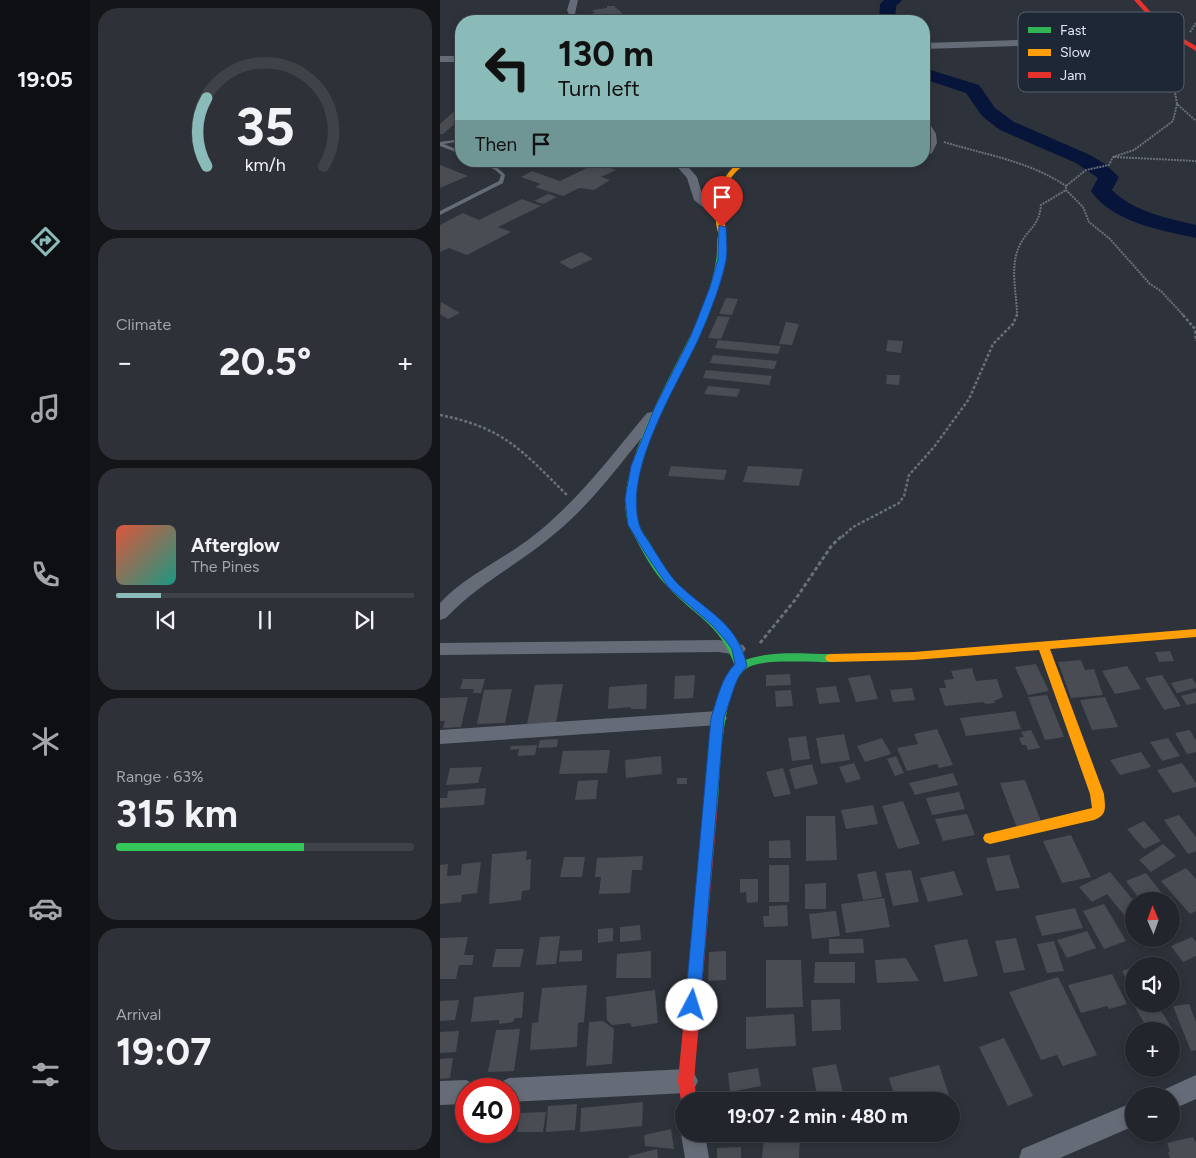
<!DOCTYPE html>
<html lang="en">
<head>
<meta charset="utf-8">
<style>
  :root { --surface:#22262c; --page:#2e3238; --text:#f1f3f6; --muted:#a2a5a9; --line:#3f4348; --accent:#8bbbb9 }
  body { margin:0; font-family:Figtree,sans-serif; background:var(--page); color:var(--text); height:100vh; display:flex; flex-direction:column; font-size:19px; white-space:nowrap }
  * { box-sizing:border-box; margin:0 }
  p { font-size:16px; color:var(--muted) }
  .icon { flex:none; width:28px; height:28px; fill:none; stroke:currentColor; stroke-width:2; stroke-linecap:round; stroke-linejoin:round }
  .map { position:relative; flex:1; overflow:hidden }
  .drawer { display:flex; flex-direction:column; gap:8px; padding:8px; background:#131518; width:350px }
  .drawer>* { flex:none }
  .hud { position:absolute; left:15px; top:15px; width:475px; height:152px; border-radius:20px; box-shadow:0 2px 8px #0003,0 0 0 1px var(--line); background:#8bbbb9; color:#111; overflow:hidden }
  .needle { width:32px; rotate:358deg }
  .tools { position:absolute; left:685px; top:892px; display:grid; gap:10px }
  .tools a { display:grid; place-items:center; width:55px; height:55px; border-radius:50%; background:var(--surface); box-shadow:0 2px 8px #0003,0 0 0 1px var(--line); font-size:25px }
  .speed { position:absolute; left:15px; top:1078px; display:flex; gap:10px; font-size:25px; font-weight:700; text-align:center }
  .speed>* { display:grid; place-content:center; width:65px; height:65px; border-radius:50%; background:var(--surface); box-shadow:0 2px 8px #0003,0 0 0 1px var(--line); line-height:1 }
  .speed .limit { border:8px solid #d22; background:#fff; color:#111 }
  .pin { position:absolute; display:grid; place-items:center; width:42px; height:42px; color:#fff; margin:-51px -21px; border-radius:50% 50% 50% 0; rotate:-45deg; box-shadow:0 0 5px #0007 }
  .pin .icon { rotate:45deg }
  .me { position:absolute; width:55px; margin:-28px; rotate:5deg; stroke-linejoin:round; filter:drop-shadow(0 0 4px #0008) }
  .turn { display:flex; align-items:center; gap:18px; height:105px; padding:0 20px; font-size:22px }
  .turn .icon { width:65px; height:65px; stroke-width:2.5 }
  .turn b { display:block; font-size:35px; line-height:42px }
  .then { display:flex; align-items:center; height:48px; padding:0 20px; background:#0003; gap:10px; font-size:19px }
  .big { font-size:38px; font-weight:700; line-height:1.1 }
  .drawer .tile { flex:1; display:flex; flex-direction:column; justify-content:center; gap:8px; min-width:0; padding:0 18px; border-radius:20px; background:var(--page) }
  .drawer .dial { align-items:center; gap:0 }
  .dial svg { height:130px; overflow:visible; fill:none; stroke:var(--line); stroke-width:7; stroke-linecap:round; text-anchor:middle }
  .dial text { fill:var(--text); stroke:none }
  .song { display:flex; align-items:center; gap:15px }
  .cover { width:60px; height:60px; border-radius:8px; background:linear-gradient(135deg,hsl(10 70% 55%),hsl(170 70% 35%)) }
  .played { height:5px; border-radius:2px; background:linear-gradient(90deg,var(--accent) 15%,var(--line) 15%) }
  .keys { display:flex; justify-content:space-around; direction:ltr }
  .heat { display:flex; justify-content:space-between; align-items:center; font-size:28px; direction:ltr }
  .charge { height:8px; border-radius:4px; background:linear-gradient(90deg,#34c759 63%,var(--line) 0) }
  .trip { position:absolute; left:235px; top:1092px; width:285px; height:50px; border-radius:25px; background:var(--surface); box-shadow:0 2px 8px #0003,0 0 0 1px var(--line); font-weight:700; line-height:50px; text-align:center }
  main { display:flex; flex:1; min-height:0 }
  .tab-bar { display:flex; flex-direction:column; width:90px; justify-content:space-around; align-items:center; background:#0e0f12; color:var(--muted) }
  .tab-bar .icon { width:35px; height:35px }
  .tab-bar .on { color:var(--accent) }
  .tab-bar b { font-size:22px; color:var(--text) }
  .map>svg:first-child { display:block }
  .lines { fill:none; stroke-linecap:round; stroke-linejoin:round }
  .river { fill:#061539; fill-rule:evenodd }
  .building { fill:#494c53 }
  .path-far2 { stroke:#6a707a; stroke-width:2; stroke-dasharray:2 1; stroke-linecap:butt }
  .path-far1 { stroke:#6a707a; stroke-width:2.5; stroke-dasharray:3 2; stroke-linecap:butt }
  .path { stroke:#6a707a; stroke-width:3; stroke-dasharray:4 2.5; stroke-linecap:butt }
  .lane { fill:#656c77; fill-rule:evenodd }
  .street { fill:#656c77; fill-rule:evenodd }
  .fast { fill:#30b455; fill-rule:evenodd }
  .slow { fill:#ff9f0a; fill-rule:evenodd }
  .jam { fill:#e5322d; fill-rule:evenodd }
  .route { fill:#1a73e8; stroke:#114b97 }
  .key { fill:#1e2736; stroke:#58616e; stroke-width:1 }
  .key-label { font-size:14px; fill:#e1e7f1 }
</style>
</head>
<body>
<main>
<nav class="tab-bar">
<b>19:05</b>
<svg class="icon on" aria-label="directions" viewBox="0 0 24 24"><path d="M12 3l9 9-9 9-9-9zM9 14v-3h6M13 9l2 2-2 2"/></svg>
<svg class="icon" aria-label="music" viewBox="0 0 24 24"><path d="M9 18V5l10-2v13"/><circle cx="6" cy="18" r="3"/><circle cx="16" cy="16" r="3"/></svg>
<svg class="icon" aria-label="phone" viewBox="0 0 24 24"><path d="M5 4h4l2 5-3 2q2 4 5 5l2-3 5 2v4C11 20 4 13 5 4z"/></svg>
<svg class="icon" aria-label="climate" viewBox="0 0 24 24"><path d="M12 3v18M4 7l16 10M4 17L20 7"/></svg>
<svg class="icon" aria-label="car" viewBox="0 0 24 24"><path d="M5 17H2v-5l4-1 3-4h7l3 4 3 1v5h-3M9 17h6M6 11h13"/><circle cx="7" cy="17" r="2"/><circle cx="17" cy="17" r="2"/></svg>
<svg class="icon" aria-label="filters" viewBox="0 0 24 24"><path d="M4 7h16M4 17h16"/><circle cx="9" cy="7" r="2"/><circle cx="15" cy="17" r="2"/></svg>
</nav>
<section class="drawer">
<div class="tile dial"><svg viewBox="0 0 100 80">
<path d="M14 69A42 42 0 1 1 86 69"/>
<path d="M14 69A42 42 0 0 1 14 27" stroke="#8bbbb9"/>
<text x="50" y="56" font-size="32" font-weight="700">35</text>
<text x="50" y="72" font-size="11">km/h</text>
</svg></div>
<div class="tile"><p>Climate</p>
<div class="heat"><a>−</a><b class="big">20.5°</b><a>+</a></div>
</div>
<div class="tile">
<div class="song"><i class="cover"></i><div><b>Afterglow</b><p>The Pines</p></div></div>
<div class="played"></div>
<div class="keys"><svg class="icon" aria-label="previous" viewBox="0 0 24 24"><path d="M18 5L8 12l10 7zM5 5v14"/></svg><svg class="icon" aria-label="pause" viewBox="0 0 24 24"><path d="M8 5v14M16 5v14"/></svg><svg class="icon" aria-label="next" viewBox="0 0 24 24"><path d="M6 5l10 7-10 7zM19 5v14"/></svg></div>
</div>
<div class="tile"><p>Range · 63%</p><b class="big">315 km</b><div class="charge"></div></div>
<div class="tile"><p>Arrival</p><b class="big">19:07</b></div>
</section>
<div class="map">
<svg width="756" height="1158" viewBox="0 0 756 1158">
  <rect width="100%" height="100%" fill="#2e323a"/>
  <g class="lines">
    <g class="river">
      <path d="M444,0h18l-6,6 -1,15h-16l1,-17z"/>
      <path d="M484,68l55,17 16,23 19,14 76,33 15,9 14,13 -7,13c22,22 55,28 84,35v13c-35,-8 -83,-15 -105,-47l7,-13 -22,-15 -76,-33 -18,-14 -16,-23 -42,-14z"/>
    </g>
  </g>
  <g class="building">
    <path d="M167,6h7l9,8h-19l3,3 -10,1 -5,-5h3l-3,-3 15,-2z"/>
    <path d="M21,105v17h-4l-14,12h-3v-10z"/>
    <path d="M56,161h52l-6,7z"/>
    <path d="M157,163l19,7 -15,7 9,3 -16,10 -15,-2 -16,8 -28,-9 6,-3 -20,-7 11,-6 33,12 -5,-2z"/>
    <path d="M0,165l28,11 -28,12z"/>
    <path d="M108,194l9,3 -14,7 -9,-3z"/>
    <path d="M82,199l19,7 -43,21 13,5 -44,23 -18,-7 -9,4v-27l23,-12 16,7z"/>
    <path d="M141,252l12,7 -22,10 -12,-7z"/>
    <path d="M286,298l12,1 -6,16 -13,-1z"/>
    <path d="M1,302l19,11 -12,6 -8,-5z"/>
    <path d="M278,316l12,1 -9,22 -13,-1z"/>
    <path d="M346,322l13,2 -7,21 -13,-1z"/>
    <path d="M278,340l63,6 -3,8 -63,-6z"/>
    <path d="M448,340l15,1 -2,12 -15,-2z"/>
    <path d="M273,355l64,6 -3,8 -64,-6z"/>
    <path d="M266,370l66,6 -3,9 -66,-7z"/>
    <path d="M447,375h13l-1,10 -13,-1z"/>
    <path d="M268,386l32,3 -3,8 -33,-3z"/>
    <path d="M231,466l56,4 -3,10 -56,-4z"/>
    <path d="M308,466l55,3 -4,17 -56,-4z"/>
    <path d="M730,651l4,10 -15,1 -4,-10z"/>
    <path d="M641,660l4,10 9,-1 9,26 -32,3 -13,-36z"/>
    <path d="M596,664l13,27 -21,4 -13,-28z"/>
    <path d="M687,666l14,23 -26,5 -13,-23z"/>
    <path d="M532,668l4,13 21,-2 6,18 -9,4 1,2 -10,1 -1,-2 -39,4 -6,-18h7l-2,-8 10,-1 -3,-8z"/>
    <path d="M350,674l1,11 -25,1v-11z"/>
    <path d="M255,675l-2,23 -19,1 1,-23z"/>
    <path d="M430,675l8,24 -22,3 -8,-24z"/>
    <path d="M722,675l19,31 -17,4 -19,-32z"/>
    <path d="M752,678l4,6v4l-19,5 -6,-10z"/>
    <path d="M23,679h22l-4,14h-8l1,-4h-14z"/>
    <path d="M123,684l-7,39 -29,1 8,-39z"/>
    <path d="M207,684l-1,25h-15v-2l-23,2 1,-22z"/>
    <path d="M396,686l4,16 -21,2 -3,-16z"/>
    <path d="M472,688l3,12 -22,2 -3,-12z"/>
    <path d="M72,689l-7,34 -28,1 7,-34z"/>
    <path d="M351,690l2,16 -17,1 -1,-16z"/>
    <path d="M756,692v11l-9,2 -6,-9z"/>
    <path d="M607,695l17,42 -19,3 -17,-43z"/>
    <path d="M28,697l-7,30 -18,1 2,-7h-5v-23z"/>
    <path d="M665,697l13,30 -26,3 -12,-30z"/>
    <path d="M575,711l6,18 -55,7 -6,-18z"/>
    <path d="M497,729l16,36 -14,3 -2,-4 -30,7 -10,-23 21,-4 -4,-10z"/>
    <path d="M591,730l9,18 -12,2 -2,-5h-4l-3,-7 5,-1 -3,-5z"/>
    <path d="M750,730l6,11v11l-9,2 -12,-21z"/>
    <path d="M404,734l6,26 -29,4 -5,-26z"/>
    <path d="M366,736l4,23 -18,2 -4,-23z"/>
    <path d="M442,738l9,16 -26,8 -8,-16z"/>
    <path d="M728,738l12,18 -18,5 -12,-19z"/>
    <path d="M118,739l-1,8 -19,1 2,-8z"/>
    <path d="M97,745l-2,10 -17,1 1,-7 -9,1 1,-4z"/>
    <path d="M170,750l-3,23 -48,1 4,-23z"/>
    <path d="M701,752l10,15 -31,8 -10,-15z"/>
    <path d="M221,756l1,18 -36,4 -1,-18z"/>
    <path d="M456,756l8,17 -9,3 -8,-17z"/>
    <path d="M414,763l7,16 -15,4 -7,-16z"/>
    <path d="M742,763l14,20v4l-23,6 -16,-23z"/>
    <path d="M372,764l6,20 -23,5 -6,-20z"/>
    <path d="M42,767l-4,16 -32,2 4,-17z"/>
    <path d="M343,768l8,26 -17,3 -8,-25z"/>
    <path d="M513,773l5,12 -43,10 -6,-12z"/>
    <rect x="237" y="778" width="10" height="6"/>
    <path d="M158,780l-2,19 -21,1 3,-19z"/>
    <path d="M585,780l17,44 -25,4 -17,-45z"/>
    <path d="M46,788l-2,17 -44,3v-10h7l1,-7z"/>
    <path d="M519,792l6,17 -33,6 -6,-17z"/>
    <path d="M463,801l17,43 -22,5 -16,-43z"/>
    <path d="M433,805l5,19 -32,5 -5,-19z"/>
    <path d="M527,814l8,21 -32,6 -8,-22z"/>
    <path d="M739,815l17,22v14l-8,3 -24,-34z"/>
    <path d="M366,816h29l2,44 -31,1z"/>
    <path d="M704,821l17,20 -17,8 -17,-20z"/>
    <path d="M631,835l20,42 -29,6 -19,-42z"/>
    <path d="M350,840l1,18h-22v-17z"/>
    <path d="M723,844l13,12 -25,16 -12,-12z"/>
    <path d="M87,851l-1,9 5,-1 -1,31 -8,1 -1,9 -32,4 3,-50z"/>
    <path d="M569,855l11,33 -24,3 -10,-33z"/>
    <path d="M203,856l-1,14h-10l-2,23 -31,1 2,-17h-6l2,-19z"/>
    <path d="M124,857h21l-3,20h-22z"/>
    <path d="M41,862l-4,31 -15,2 -1,7 -21,2v-39l8,-1 -1,12 14,-1 1,-11z"/>
    <rect x="329" y="865" width="20" height="37"/>
    <path d="M746,868l10,11v32l-6,3 -29,-33z"/>
    <path d="M471,870l8,32 -26,4 -8,-33z"/>
    <path d="M436,871l6,26 -19,3 -6,-26z"/>
    <path d="M514,871l9,24 -35,7 -8,-24z"/>
    <path d="M670,872l23,28 4,-2 3,3h-6v26l-27,-33 -15,8 -13,-15z"/>
    <path d="M706,873l22,28h-27l-15,-20z"/>
    <path d="M300,879h18v23l-11,1 -1,-11 -6,1z"/>
    <path d="M386,883v26h-21v-25z"/>
    <path d="M444,898l6,29 -44,6 -5,-29z"/>
    <path d="M664,904l22,37 -22,8 -21,-38z"/>
    <path d="M347,905l1,21 -24,1 -1,-11h6v-10z"/>
    <path d="M731,906l11,15 -11,5z"/>
    <path d="M635,908l8,20 -41,8 -7,-20z"/>
    <path d="M396,911l4,25 -28,3 -3,-25z"/>
    <path d="M200,925l1,15 -21,2v-15z"/>
    <path d="M173,928v13l-15,2v-14z"/>
    <path d="M647,931l9,17 -29,10 -10,-18z"/>
    <path d="M120,936l-4,28 -20,1 4,-28z"/>
    <path d="M28,937l-4,18h10l-2,10h-13l-3,14h-16v-41z"/>
    <path d="M752,937l4,5v14l-13,6 -12,-16z"/>
    <path d="M576,938l9,32 -21,3 -9,-32z"/>
    <path d="M389,939h34l1,14 -35,1z"/>
    <path d="M527,939l11,37 -34,6 -10,-37z"/>
    <path d="M614,941l10,30 -17,2 -10,-29z"/>
    <path d="M56,949h28l-4,18h-28z"/>
    <path d="M142,950v11l-23,1 1,-11z"/>
    <path d="M211,951v27h-35l1,-24z"/>
    <path d="M286,951v29l-18,1 1,-29z"/>
    <path d="M466,958l13,23 -42,2 -2,-23z"/>
    <path d="M326,960h35l2,47 -37,1z"/>
    <path d="M375,962h40v21h-41z"/>
    <path d="M694,967v25l-12,-21z"/>
    <path d="M672,974l15,30 -18,5 -2,-3 -26,7 -13,-28z"/>
    <path d="M618,977l39,78 -34,11 -6,-11 -16,5 -32,-68z"/>
    <path d="M147,985l-3,37 -6,1 -1,24 -47,3 2,-27 6,-1 4,-34z"/>
    <path d="M215,990l3,33 -26,4 -2,-4 -18,2 -5,-5 -1,-23z"/>
    <path d="M84,992l-2,26h-7l-2,4 -14,2v-4l-28,2 3,-25z"/>
    <path d="M400,999l1,31 -29,1 -1,-31z"/>
    <path d="M19,1000l-4,20 -15,1v-20z"/>
    <path d="M693,1004h24l22,36 -8,3v-12h-22z"/>
    <path d="M749,1004l7,18v28l-5,1 -18,-45z"/>
    <path d="M354,1014l2,32 -50,3v-32z"/>
    <path d="M163,1021l11,8 -2,35 -26,2 3,-44z"/>
    <path d="M80,1029l-6,42 -26,1 8,-42z"/>
    <path d="M19,1031l-3,21 -16,1v-21z"/>
    <path d="M564,1038l29,58 -25,10 -29,-59z"/>
    <path d="M13,1058l-3,20 -10,1v-20z"/>
    <path d="M396,1064l9,37h-27l-6,-33z"/>
    <path d="M499,1065l12,36h-55l-7,-23z"/>
    <path d="M318,1068l3,18 -31,6 -2,-19z"/>
    <path d="M368,1092l1,9h-22l-1,-6z"/>
    <path d="M203,1102l-1,24 -62,6 1,-24z"/>
    <path d="M137,1104l-2,26 -29,2 2,-26z"/>
    <path d="M106,1112l-3,20h-26l3,-19z"/>
    <path d="M231,1129l3,20 -29,-3 -1,-11z"/>
    <path d="M324,1137l36,1 -1,20h-37z"/>
    <path d="M753,1137l3,6v15h-26l-2,-6h2l-3,-9z"/>
    <path d="M301,1147v11h-24v-10z"/>
    <path d="M217,1149l1,9h-29v-2z"/>
  </g>
  <g class="lines">
    <g class="path-far2">
      <path d="M750,32l6,-9"/>
      <path d="M725,47l-1,8 9,26 4,23 19,17"/>
      <path d="M737,104l-4,17 -39,29 -21,7 -4,8 -23,5 -20,16v4l17,17 6,15 21,17 40,45 11,7 23,25"/>
      <path d="M504,142c42,13 85,19 122,44"/>
      <path d="M674,157l82,4"/>
      <path d="M577,316c0,-21 -7,-46 1,-67 8,-20 21,-21 23,-44l25,-15"/>
    </g>
    <g class="path-far1">
      <path d="M743,315l12,14 1,12"/>
      <path d="M0,415c65,13 82,36 127,80"/>
      <path d="M402,537l11,-10 46,-24 5,-7 5,-21 25,-28 35,-48 24,-55 20,-20 4,-9"/>
    </g>
    <path class="path" d="M320,643l35,-43 37,-55 11,-10"/>
    <g class="lane">
      <path d="M21,139v2l-17,3 17,7v3l-21,-8v-4z"/>
      <path d="M38,161c11,0 20,6 27,14l-2,8 -63,32v-4l59,-30 2,-6 -6,-5z"/>
    </g>
    <g class="street">
      <path d="M130,0h8l-3,14 18,7h-13l-10,-4 -3,-7z"/>
      <path d="M727,30l4,3 -6,6 -16,3 -225,7v-6l225,-7 10,-1z"/>
      <rect x="0" y="56" width="21" height="6"/>
      <path d="M484,118l3,1 9,15 1,9 -5,10 -8,4v-8l3,-6 -3,-14z"/>
      <path d="M232,161h11l14,16 6,20 22,17 2,2 -2,2h-8l-23,-18 -7,-22z"/>
      <path d="M212,412l5,1 2,3 -2,3c-32,38 -61,80 -99,112 -36,32 -80,52 -112,87l-6,2v-17c26,-28 63,-43 93,-67 44,-34 78,-80 114,-123z"/>
      <path d="M279,640l24,5 3,4 -3,4 -6,2 -18,-3 -279,3v-12z"/>
      <path d="M278,711l6,2 3,5 -3,5 -6,2 -278,19v-14z"/>
      <path d="M246,1069l8,4 4,8 -4,8 -8,4 -177,9v-13h-11l3,-7 8,-4z"/>
      <path d="M756,1075v24l-25,11v-14h-11l3,-6z"/>
      <path d="M26,1080l8,4 2,5h-10v15l-26,1v-24z"/>
      <path d="M694,1102v24l-74,32h-41l3,-9z"/>
      <path d="M244,1127v7h21l4,24h-24l-4,-24z"/>
    </g>
    <path class="fast" d="M279,231l7,2c-2,28 -6,55 -17,81 -22,55 -87,152 -70,210 2,7 7,13 11,19 8,13 15,27 25,38 26,28 55,40 70,79 27,-10 58,-6 86,-6l4,1 2,3 -2,3 -4,1c-20,1 -68,-4 -84,6 -25,17 -27,104 -29,133l-2,4 -5,1 -5,-1 -2,-4c3,-35 5,-111 31,-135 -16,-44 -40,-49 -68,-80 -15,-15 -25,-36 -35,-54 -30,-49 50,-171 69,-220 6,-16 12,-33 15,-51 2,-9 0,-21 3,-30z"/>
    <g class="slow">
      <path d="M301,161h8c-5,5 -11,8 -15,13 -13,16 -10,40 -8,59l-7,2c-9,-26 -1,-59 22,-74z"/>
      <path d="M756,629v8l-146,12 54,145c1,12 4,21 -10,26l-104,24 -5,-2 -2,-4 2,-4 107,-26 -2,-14 -51,-144 -125,10 -83,2 -4,-1 -2,-3 2,-3 4,-1 83,-2z"/>
    </g>
    <g class="jam">
      <path d="M694,0h6l25,28 31,18v5l-35,-21z"/>
      <path d="M271,796l5,1 2,4 -24,280 3,20h-13v6l-3,-6 -3,-20 26,-280 2,-4z"/>
    </g>
  </g>
  <path class="route" d="M279,225l7,2c0,11 2,23 0,34 -6,27 -17,54 -28,79 -23,49 -74,129 -59,184 2,8 9,16 13,23 8,12 16,27 26,37 29,28 60,39 69,82l-8,10 -4,9 -11,33 -24,287 -2,5 -6,2 -5,-2 -2,-5 26,-287c6,-18 10,-40 24,-54l-3,-15 -6,-8 -14,-16 -43,-37 -22,-32 -19,-31 -3,-26 6,-33 24,-59 35,-69 20,-51 8,-28z"/>
  <rect x="578" y="12" width="166" height="80" rx="8" class="key"/>
  <rect x="588" y="27" width="23" height="6" fill="#30b455"/>
  <rect x="588" y="49" width="23" height="7" fill="#ff9f0a"/>
  <rect x="588" y="72" width="23" height="6" fill="#e5322d"/>
  <g class="key-label">
    <text x="620" y="35">Fast</text>
    <text x="620" y="57">Slow</text>
    <text x="620" y="80">Jam</text>
  </g>
</svg>
<div class="tools">
<a><svg class="needle" viewBox="-14 -14 28 28"><path d="M0-13l5 13h-10z" fill="#e53935"/><path d="M0 13l5-13h-10z" fill="#a2a5a9"/></svg></a>
<a><svg class="icon" aria-label="sound" viewBox="0 0 24 24"><path d="M4 9h4l5-4v14l-5-4H4zM17 9q2 3 0 6"/></svg></a>
<a>+</a>
<a>−</a>
</div>
<div class="speed"><div class="limit">40</div></div>
<div class="pin" style="left:282px;top:227px;background:#d93025"><svg class="icon" aria-label="arrive" viewBox="0 0 24 24"><path d="M6 21V4h12l-3 4 3 4H6"/></svg></div>
<svg class="me" style="left:252px;top:1005px" viewBox="-20 -20 40 40"><circle r="19" fill="#fff"/><path d="M0-13L10 11 0 6-10 11z" fill="#1a73e8"/></svg>
<div class="trip">19:07 · 2 min · 480 m</div>
<div class="hud">
<div class="turn"><svg class="icon" aria-label="left" viewBox="0 0 24 24"><path d="M17 20v-9H6M10 6l-5 5 5 5"/></svg><div><b>130 m</b>Turn left</div></div>
<div class="then">Then<svg class="icon" aria-label="arrive" viewBox="0 0 24 24"><path d="M6 21V4h12l-3 4 3 4H6"/></svg></div>
</div>
</div>
</main>
</body>
</html>
